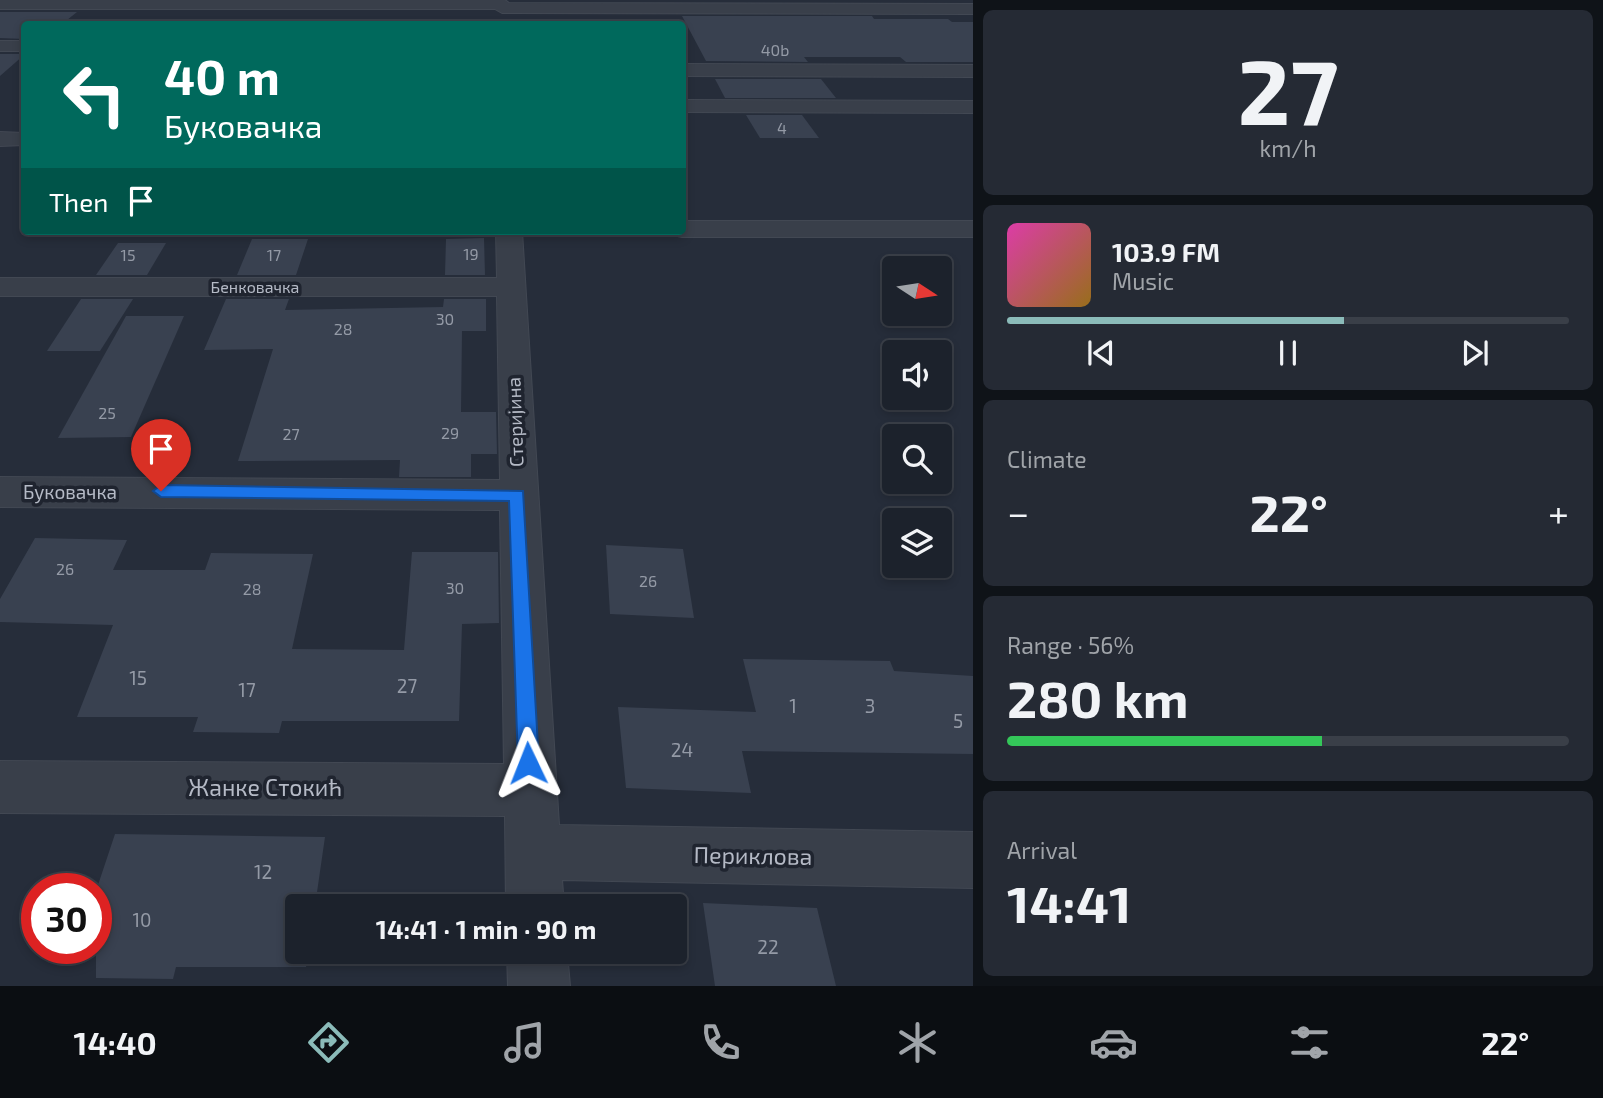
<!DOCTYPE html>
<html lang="en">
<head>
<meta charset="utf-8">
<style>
  :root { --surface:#1c222c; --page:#252a34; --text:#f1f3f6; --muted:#a0a4a9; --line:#3a3f48; --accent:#8bbbb9 }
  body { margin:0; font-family:"Exo 2",sans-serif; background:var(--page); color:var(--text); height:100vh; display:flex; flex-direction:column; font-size:26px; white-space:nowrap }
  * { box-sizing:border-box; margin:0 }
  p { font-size:23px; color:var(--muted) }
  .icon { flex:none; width:38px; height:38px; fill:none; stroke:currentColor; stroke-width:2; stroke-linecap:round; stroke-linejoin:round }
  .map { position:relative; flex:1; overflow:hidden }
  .side { display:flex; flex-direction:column; gap:10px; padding:10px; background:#0f1318; width:630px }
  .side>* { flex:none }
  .top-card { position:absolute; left:21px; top:21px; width:665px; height:214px; border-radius:7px; box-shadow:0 4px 10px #0003,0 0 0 2px var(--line); background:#00695c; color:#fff; overflow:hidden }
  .needle { width:46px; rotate:102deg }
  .tools { position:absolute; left:882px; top:256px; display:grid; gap:14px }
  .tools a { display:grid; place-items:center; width:70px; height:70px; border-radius:7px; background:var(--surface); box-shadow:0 4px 10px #0003,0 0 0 2px var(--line); font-size:35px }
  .speed { position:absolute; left:21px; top:873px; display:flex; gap:14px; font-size:35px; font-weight:700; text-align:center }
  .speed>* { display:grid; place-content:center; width:91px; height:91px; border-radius:50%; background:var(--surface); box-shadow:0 4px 10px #0003,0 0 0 2px var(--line); line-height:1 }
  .speed .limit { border:10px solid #d22; background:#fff; color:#111 }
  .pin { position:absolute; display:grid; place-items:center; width:60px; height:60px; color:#fff; margin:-72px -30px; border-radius:50% 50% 50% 0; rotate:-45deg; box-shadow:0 0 7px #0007 }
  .pin .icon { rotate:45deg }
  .me { position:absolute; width:77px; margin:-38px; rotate:358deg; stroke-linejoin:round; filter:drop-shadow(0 0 5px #0008) }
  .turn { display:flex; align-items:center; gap:24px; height:147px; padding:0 28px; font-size:32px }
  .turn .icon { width:91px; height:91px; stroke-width:2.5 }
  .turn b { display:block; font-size:49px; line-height:60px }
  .then { display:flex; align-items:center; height:66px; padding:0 28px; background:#0003; gap:14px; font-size:26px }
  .big { font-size:52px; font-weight:700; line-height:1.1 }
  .side .tile { flex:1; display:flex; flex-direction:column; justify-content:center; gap:10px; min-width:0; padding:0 24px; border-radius:10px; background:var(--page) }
  .side .dial { align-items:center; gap:0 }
  .dial b { font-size:91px; line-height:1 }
  .song { display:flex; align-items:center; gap:21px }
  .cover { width:84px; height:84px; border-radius:10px; background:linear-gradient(135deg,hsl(320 70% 55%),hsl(40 70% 35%)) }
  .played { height:7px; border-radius:4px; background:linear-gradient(90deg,var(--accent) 60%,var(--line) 60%) }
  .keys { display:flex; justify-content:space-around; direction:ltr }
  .heat { display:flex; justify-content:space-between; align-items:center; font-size:38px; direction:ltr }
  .charge { height:10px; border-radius:5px; background:linear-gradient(90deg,#34c759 56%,var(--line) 0) }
  .trip { position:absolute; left:285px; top:894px; width:402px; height:70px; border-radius:7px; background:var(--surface); box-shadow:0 4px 10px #0003,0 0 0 2px var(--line); font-weight:700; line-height:70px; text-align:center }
  .dock { display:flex; height:112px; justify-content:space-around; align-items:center; background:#0b0e12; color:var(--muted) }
  .dock .icon { width:49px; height:49px }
  .dock .current { color:var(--accent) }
  .dock b { font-size:32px; color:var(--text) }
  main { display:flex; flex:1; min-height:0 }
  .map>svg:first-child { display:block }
  .building { fill:#394150 }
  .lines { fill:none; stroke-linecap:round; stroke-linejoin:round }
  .minor-casing { stroke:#424853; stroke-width:2 }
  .minor { fill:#393f4a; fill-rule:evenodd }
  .route { fill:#1a73e8; stroke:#114b97; stroke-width:2 }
  .labels { text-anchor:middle; stroke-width:7; stroke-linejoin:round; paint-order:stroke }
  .number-label { font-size:16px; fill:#949aa6 }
  .far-street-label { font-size:16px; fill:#b5bac6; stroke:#1f242f }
  .street-label { font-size:19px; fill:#b5bac6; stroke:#1f242f }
  .near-number-label { font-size:19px; fill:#949aa6 }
  .near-street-label { font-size:23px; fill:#b5bac6; stroke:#1f242f }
</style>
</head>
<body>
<main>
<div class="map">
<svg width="973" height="986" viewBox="0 0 973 986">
  <rect width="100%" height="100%" fill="#262d3a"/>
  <g class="building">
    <path d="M0,12h77l-15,12h-38v15l-24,-1z"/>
    <path d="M682,16h190l2,3h74l4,3h21v40h-67l-6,-5h-96l4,5 -102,-1z"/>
    <path d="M24,54v1l-24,21v-22z"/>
    <path d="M715,79h106l15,19h-111z"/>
    <path d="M746,115h56l17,23h-59z"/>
    <path d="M484,238l1,37h-40l1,-36z"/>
    <path d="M252,239h56l-12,36h-59z"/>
    <path d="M118,243h48l-19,32h-51z"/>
    <path d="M81,299h52l-33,52h-53z"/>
    <path d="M226,299h63l-4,11 158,-3 1,-8h42v32h-24l-1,81h35l1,42h-26v23h-72l1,-17 -162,1 35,-112 -69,1z"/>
    <path d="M126,316h58l-53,121 -73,1z"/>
    <path d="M35,538l92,2 -14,30h92l6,-17 102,1 -21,95 112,1 8,-98h86l1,71 -37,1 -3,97h-177l-3,12 -86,-1 5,-15h-121l36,-92 -113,-3v-23z"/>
    <path d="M606,545l77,4 11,69 -84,-4z"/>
    <path d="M743,659l147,2 4,10 79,5v78l-231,-3 9,42 -125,-5 -8,-81 138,5z"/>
    <path d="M115,834l210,3 -10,69h-17v46h10l-2,15h-130l-3,12 -77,-1v-87z"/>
    <path d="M703,903l114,5 19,78h-121z"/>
  </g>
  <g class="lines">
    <g class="minor-casing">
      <g id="minor">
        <path d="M0,0h505l4,3 464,1v10l-471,-1 -7,-4h-495z"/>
        <rect x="0" y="41" width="24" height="10"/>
        <path d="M682,64l291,1v12l-291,-1z"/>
        <path d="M682,100l291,1v12l-291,-1z"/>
        <path d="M0,132l24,1v12l-24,1z"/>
        <path d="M682,221h291v16h-291l-9,-2 -3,-4h12z"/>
        <path d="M496,231h26l37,594 414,7v56l-411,-8 2,26h-58l-1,-90 -505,-3v-52l504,3 -4,-254 -500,-3v-30l500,3 -3,-184h-497v-18h497z"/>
        <path d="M507,952h60l3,34h-62z"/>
      </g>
    </g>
    <use href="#minor" class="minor"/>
  </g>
  <path class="route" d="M161,485l362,6 16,272 -3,8 -8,3 -7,-3 -3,-8 -9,-262 -348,-4 -8,-6z"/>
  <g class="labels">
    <g class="number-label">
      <text x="775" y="56">40b</text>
      <text x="782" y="134">4</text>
      <text x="471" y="260">19</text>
      <text x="128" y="261">15</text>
      <text x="274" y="261">17</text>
      <text x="445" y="325">30</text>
      <text x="343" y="335">28</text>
      <text x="107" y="419">25</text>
      <text x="450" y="439">29</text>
      <text x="291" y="440">27</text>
      <text x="65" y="575">26</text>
      <text x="648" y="587">26</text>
      <text x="455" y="594">30</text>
      <text x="252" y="595">28</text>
    </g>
    <g class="far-street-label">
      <text x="255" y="293">Бенковачка</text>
    </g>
    <g class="street-label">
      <text transform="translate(515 422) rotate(-92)" y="7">Стеријина</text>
      <text x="70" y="499">Буковачка</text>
    </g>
    <g class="near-number-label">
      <text x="138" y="685">15</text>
      <text x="407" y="693">27</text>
      <text x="247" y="697">17</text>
      <text x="793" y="713">1</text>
      <text x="870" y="713">3</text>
      <text x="958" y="728">5</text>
      <text x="682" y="757">24</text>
      <text x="263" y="879">12</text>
      <text x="142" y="927">10</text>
      <text x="768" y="954">22</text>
    </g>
    <g class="near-street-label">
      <text x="265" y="796">Жанке Стокић</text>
      <text transform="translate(753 856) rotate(1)" y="8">Периклова</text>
    </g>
  </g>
</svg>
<div class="tools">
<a><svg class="needle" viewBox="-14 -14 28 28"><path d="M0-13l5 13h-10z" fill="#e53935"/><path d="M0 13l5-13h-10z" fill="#a0a4a9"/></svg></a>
<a><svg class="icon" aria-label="sound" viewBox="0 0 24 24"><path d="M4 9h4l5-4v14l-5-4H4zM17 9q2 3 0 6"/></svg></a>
<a><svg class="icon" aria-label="search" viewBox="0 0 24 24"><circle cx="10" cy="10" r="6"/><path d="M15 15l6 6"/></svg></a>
<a><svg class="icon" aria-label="layers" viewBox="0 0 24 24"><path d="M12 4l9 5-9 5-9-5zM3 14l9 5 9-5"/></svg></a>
</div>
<div class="speed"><div class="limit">30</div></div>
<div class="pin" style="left:161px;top:491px;background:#d93025"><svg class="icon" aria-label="arrive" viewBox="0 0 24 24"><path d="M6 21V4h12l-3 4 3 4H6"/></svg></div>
<svg class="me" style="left:528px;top:763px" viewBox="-20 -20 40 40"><path d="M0-17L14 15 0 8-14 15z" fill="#1a73e8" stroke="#fff" stroke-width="4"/></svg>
<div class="trip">14:41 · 1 min · 90 m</div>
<div class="top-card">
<div class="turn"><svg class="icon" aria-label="left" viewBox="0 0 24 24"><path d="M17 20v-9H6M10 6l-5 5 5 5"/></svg><div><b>40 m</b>Буковачка</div></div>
<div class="then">Then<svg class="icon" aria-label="arrive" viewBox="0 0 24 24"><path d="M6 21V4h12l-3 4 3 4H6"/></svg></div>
</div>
</div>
<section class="side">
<div class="tile dial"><b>27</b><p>km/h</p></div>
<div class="tile">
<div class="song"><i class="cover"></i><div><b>103.9 FM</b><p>Music</p></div></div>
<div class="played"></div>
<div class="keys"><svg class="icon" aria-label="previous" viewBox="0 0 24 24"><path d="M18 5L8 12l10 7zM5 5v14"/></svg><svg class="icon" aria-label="pause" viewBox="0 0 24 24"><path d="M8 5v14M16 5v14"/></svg><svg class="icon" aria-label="next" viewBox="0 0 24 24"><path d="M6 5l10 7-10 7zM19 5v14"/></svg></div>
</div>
<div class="tile"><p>Climate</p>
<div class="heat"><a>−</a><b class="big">22°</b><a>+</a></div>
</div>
<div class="tile"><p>Range · 56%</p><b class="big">280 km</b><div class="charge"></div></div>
<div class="tile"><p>Arrival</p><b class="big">14:41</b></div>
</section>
</main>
<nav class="dock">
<b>14:40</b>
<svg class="icon current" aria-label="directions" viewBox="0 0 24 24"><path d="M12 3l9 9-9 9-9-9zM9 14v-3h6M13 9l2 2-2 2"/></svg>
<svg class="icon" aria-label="music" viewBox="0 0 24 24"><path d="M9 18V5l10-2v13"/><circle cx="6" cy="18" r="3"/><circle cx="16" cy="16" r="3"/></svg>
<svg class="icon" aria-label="phone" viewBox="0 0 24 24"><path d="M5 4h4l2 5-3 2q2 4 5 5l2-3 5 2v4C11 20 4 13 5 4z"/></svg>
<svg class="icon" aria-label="climate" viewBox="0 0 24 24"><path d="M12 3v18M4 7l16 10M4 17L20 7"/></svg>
<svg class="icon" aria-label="car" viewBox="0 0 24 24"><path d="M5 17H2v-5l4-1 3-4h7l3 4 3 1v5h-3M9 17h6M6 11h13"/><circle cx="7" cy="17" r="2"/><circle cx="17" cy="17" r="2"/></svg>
<svg class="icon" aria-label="filters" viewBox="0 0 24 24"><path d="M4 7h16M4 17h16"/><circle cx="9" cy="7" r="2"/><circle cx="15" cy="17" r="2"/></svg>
<b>22°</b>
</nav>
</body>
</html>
